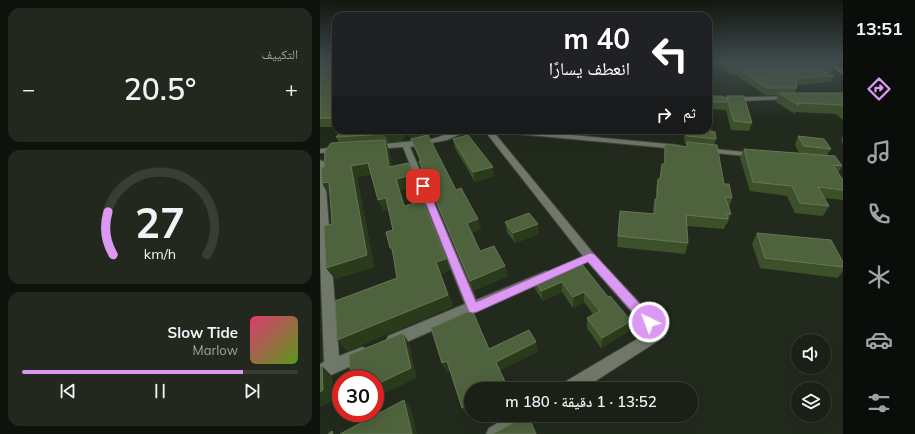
<!DOCTYPE html>
<html lang="ar">
<head>
<meta charset="utf-8">
<style>
  :root { --surface:#1a2016; --page:#23281f; --text:#f1f3f6; --muted:#9fa3a1; --line:#383e35; --accent:#dc99f4 }
  body { margin:0; font-family:Mulish,"Noto Naskh Arabic",sans-serif; background:var(--page); color:var(--text); direction:rtl; height:100vh; display:flex; flex-direction:column; font-size:15px; white-space:nowrap }
  * { box-sizing:border-box; margin:0 }
  p { font-size:13px; color:var(--muted) }
  .icon { flex:none; width:22px; height:22px; fill:none; stroke:currentColor; stroke-width:2; stroke-linecap:round; stroke-linejoin:round }
  .map { position:relative; flex:1; overflow:hidden; direction:ltr }
  .panel { display:flex; flex-direction:column; gap:8px; padding:8px; background:#0e120c; width:320px }
  .panel>* { flex:none }
  .banner { position:absolute; left:12px; top:12px; width:380px; height:122px; border-radius:12px; box-shadow:0 4px 16px #0002,0 0 0 1px var(--line); direction:rtl; background:#202124; color:#fff; overflow:hidden }
  .fabs { position:absolute; left:471px; top:334px; display:grid; gap:8px }
  .fabs a { display:grid; place-items:center; width:40px; height:40px; border-radius:50%; background:var(--surface); box-shadow:0 4px 16px #0002,0 0 0 1px var(--line); font-size:20px }
  .speed { position:absolute; left:12px; top:370px; display:flex; gap:8px; font-size:20px; font-weight:700; text-align:center }
  .speed>* { display:grid; place-content:center; width:52px; height:52px; border-radius:50%; background:var(--surface); box-shadow:0 4px 16px #0002,0 0 0 1px var(--line); line-height:1 }
  .speed .limit { border:6px solid #d22; background:#fff; color:#111 }
  .pin { position:absolute; display:grid; place-items:center; width:34px; height:34px; color:#fff; margin:-17px; border-radius:8px; box-shadow:0 2px 6px #0006 }
  .me { position:absolute; width:44px; margin:-22px; rotate:318deg; stroke-linejoin:round; filter:drop-shadow(0 0 3px #0008) }
  .turn { display:flex; align-items:center; gap:14px; height:84px; padding:0 16px; font-size:18px }
  .turn .icon { width:52px; height:52px; stroke-width:2.5 }
  .turn b { display:block; font-size:28px; line-height:34px }
  .then { display:flex; align-items:center; height:38px; padding:0 16px; background:#0003; gap:8px; font-size:15px }
  .big { font-size:30px; font-weight:600; line-height:1.1 }
  .panel .widget { flex:1; display:flex; flex-direction:column; justify-content:center; gap:6px; min-width:0; padding:0 14px; border-radius:12px; background:var(--page) }
  .panel .dial { align-items:center; gap:0 }
  .dial svg { height:104px; overflow:visible; fill:none; stroke:var(--line); stroke-width:7; stroke-linecap:round; text-anchor:middle }
  .dial text { fill:var(--text); stroke:none }
  .song { display:flex; align-items:center; gap:12px }
  .cover { width:48px; height:48px; border-radius:6px; background:linear-gradient(135deg,hsl(340 70% 55%),hsl(90 70% 35%)) }
  .played { height:4px; border-radius:2px; background:linear-gradient(90deg,var(--accent) 80%,var(--line) 80%) }
  .keys { display:flex; justify-content:space-around; direction:ltr }
  .heat { display:flex; justify-content:space-between; align-items:center; font-size:22px; direction:ltr }
  .trip { position:absolute; left:144px; top:382px; width:234px; height:40px; border-radius:20px; background:var(--surface); box-shadow:0 4px 16px #0002,0 0 0 1px var(--line); font-weight:600; line-height:40px; text-align:center; direction:rtl }
  main { display:flex; flex:1; min-height:0 }
  .menu { display:flex; flex-direction:column; width:72px; justify-content:space-around; align-items:center; background:#0a0d09; color:var(--muted) }
  .menu .icon { width:28px; height:28px }
  .menu .current { color:var(--accent) }
  .menu b { font-size:18px; color:var(--text) }
  .map>svg:first-child { display:block }
  .lines { fill:none; stroke-linecap:round; stroke-linejoin:round }
  .minor-casing { stroke:#40453b; stroke-width:2 }
  .tertiary-casing { stroke:#40453b; stroke-width:2 }
  .minor { fill:#6f7869; fill-rule:evenodd }
  .tertiary { fill:#6f7869; fill-rule:evenodd }
  .wall { fill:#3c512a }
  .shaded-wall { fill:#2a3b1c }
  .building { fill:#4e623d; stroke:#657756 }
  .route { fill:#dc99f4; stroke:#8f639f }
</style>
</head>
<body>
<main>
<nav class="menu">
<b>13:51</b>
<svg class="icon current" aria-label="directions" viewBox="0 0 24 24"><path d="M12 3l9 9-9 9-9-9zM9 14v-3h6M13 9l2 2-2 2"/></svg>
<svg class="icon" aria-label="music" viewBox="0 0 24 24"><path d="M9 18V5l10-2v13"/><circle cx="6" cy="18" r="3"/><circle cx="16" cy="16" r="3"/></svg>
<svg class="icon" aria-label="phone" viewBox="0 0 24 24"><path d="M5 4h4l2 5-3 2q2 4 5 5l2-3 5 2v4C11 20 4 13 5 4z"/></svg>
<svg class="icon" aria-label="climate" viewBox="0 0 24 24"><path d="M12 3v18M4 7l16 10M4 17L20 7"/></svg>
<svg class="icon" aria-label="car" viewBox="0 0 24 24"><path d="M5 17H2v-5l4-1 3-4h7l3 4 3 1v5h-3M9 17h6M6 11h13"/><circle cx="7" cy="17" r="2"/><circle cx="17" cy="17" r="2"/></svg>
<svg class="icon" aria-label="filters" viewBox="0 0 24 24"><path d="M4 7h16M4 17h16"/><circle cx="9" cy="7" r="2"/><circle cx="15" cy="17" r="2"/></svg>
</nav>
<div class="map">
<svg width="523" height="434" viewBox="0 0 523 434">
  <rect width="100%" height="100%" fill="#222a1d"/>
  <g class="lines">
    <g class="minor-casing">
      <g id="minor">
        <path d="M472,96l1,1 -3,2 -82,3v-4z"/>
        <path d="M140,130h10l-23,10 -37,7 66,153 70,-29 4,2 2,3 -2,3 -157,69 -5,-2 -2,-5 2,-5 77,-32 -62,-157 -29,2 -4,-2 4,-2 58,-6z"/>
        <path d="M164,130h8l102,124 70,75 2,4 -2,4 -81,52h-22l2,-6 86,-51 -63,-72z"/>
        <path d="M172,130h27l159,15 4,2 -4,2 -182,-17z"/>
        <path d="M18,147l4,2 -1,2 -21,2v-4z"/>
        <path d="M383,148l52,5 4,2 -4,2 -49,-5 -4,-2z"/>
        <path d="M0,160l4,2 15,194 23,-9 5,2 2,5 -2,5 -47,21v-16l4,-2 -4,-103z"/>
        <path d="M191,415h24l-2,6 -22,13h-25l3,-6z"/>
      </g>
    </g>
    <g class="tertiary-casing">
      <path id="tertiary" d="M500,60h6l17,10v4z"/>
    </g>
    <use href="#minor" class="minor"/>
    <use href="#tertiary" class="tertiary"/>
  </g>
  <g class="wall">
    <rect x="0" y="60" width="16" height="67"/>
    <path d="M388,60h113l15,6 -3,6 -6,1 7,3 -3,6 -34,3v3l-2,5h48v27l-7,-6 -41,-2v2l-19,-12 2,-7h-13l-30,-21 -1,2 -23,-14h-3z"/>
    <path d="M388,86l4,3 -1,7 15,3 1,-3 25,27 -3,8 -18,-1 -5,-20 -18,-1z"/>
    <path d="M87,130l-4,10 -15,2v1l-1,1 2,6 3,17 25,19 -17,4 5,16 41,53 4,11 -9,4 12,32 -106,45 50,-73 -4,-25 -3,-5 3,-18 -5,-21 -5,2 -12,-37 -14,3 17,90 -39,12 -9,-11 6,-44 -2,-30h-2l-4,-27 15,-24 -3,-6z"/>
    <path d="M87,130h19l1,5 29,55 25,39 -9,4 8,18 25,15 3,10 -35,15 -36,-85 -8,-23h-2l-5,-12 -3,-10h1l-8,-20h-1z"/>
    <path d="M366,130h22l2,1 6,8 -2,6 10,39 8,14 -3,10 2,6 -4,10h-1l-2,5 -37,-3 1,17 -3,11 -68,-7 2,-26 34,-8v-4l2,-10h1v-11l2,-9h2l2,-15h2v-10l1,-10 21,2 1,-1 -2,-1 -1,-8z"/>
    <path d="M523,135v9l-2,-4z"/>
    <path d="M478,136l33,13 -4,6 15,11 -4,7 5,7v20l-18,-2 4,8 -6,10 -28,-3 -8,-17 -37,-5 -10,-33 4,-9 55,4 -4,-8z"/>
    <path d="M133,139l41,37 -19,6 -20,-34z"/>
    <path d="M185,222l34,12 -24,9 -8,-11z"/>
    <path d="M437,233l86,29v9l-5,7 -78,-10 -8,-24z"/>
    <path d="M258,259l30,38 23,24 -2,10 -28,17 -14,-20v-10l6,-4 -9,-12 -11,6 -11,-16 -19,9 -8,-12 -1,-11z"/>
  </g>
  <g class="shaded-wall">
    <path d="M0,60h15l-15,4z"/>
    <rect x="388" y="60" width="3" height="2"/>
    <path d="M392,89l-2,7 -2,1v-6z"/>
    <path d="M80,130h7l-4,10 -15,2v1l-4,-11z"/>
    <path d="M96,130h10l2,8 -17,3 -3,-10z"/>
    <path d="M65,140l4,10 5,28 -5,-11z"/>
    <path d="M48,163l5,10 -16,4 17,90 -39,12 -9,-11 25,-102z"/>
    <path d="M173,167l1,9 -19,6 -2,-10z"/>
    <path d="M93,175l4,11 -17,4 9,28 -5,-12 -8,-27z"/>
    <path d="M9,182l6,10 -7,2 -6,-11z"/>
    <path d="M66,198l5,11 -8,2 -5,-11z"/>
    <path d="M158,219l3,10 -11,4 -3,-10z"/>
    <path d="M218,224l1,10 -24,9 -2,-10z"/>
    <path d="M126,259l4,11 -9,4 12,32 -106,45 -10,-11 99,-78z"/>
    <path d="M185,266l3,10 -35,15 -3,-10z"/>
    <path d="M242,282v10l-19,9 -2,-10z"/>
    <path d="M264,292v10l-11,6v-11z"/>
    <path d="M311,321l-2,10 -28,17 1,-10z"/>
    <path d="M83,333l6,10 8,35 -42,20v-13z"/>
    <path d="M216,342l2,10 -39,19 -3,-9z"/>
    <path d="M127,361l5,9 -5,3 -5,-10z"/>
    <path d="M2,366l10,10 2,24 -14,7v-15z"/>
    <path d="M186,384l1,5h-11z"/>
    <path d="M84,400l7,9 6,25h-5z"/>
    <path d="M151,403v11l-4,2 -5,-8z"/>
  </g>
  <g class="building">
    <path d="M11,60h5v58h-16v-56z"/>
    <path d="M399,60h102l15,6 -20,2 18,8 -38,2 1,10h-30l-33,-22 2,4z"/>
    <path d="M388,86l4,3 -4,2 2,5h12l6,4 -1,-4h17l8,27 -18,-2 -6,-19h-20z"/>
    <path d="M459,93h64v14l-2,-2 -43,-2v2z"/>
    <path d="M388,121l2,10 5,1 1,7 -29,-3 -1,-6h22z"/>
    <path d="M22,130h58v1l-16,1 1,2 -49,3z"/>
    <path d="M88,130h8l-8,1z"/>
    <path d="M108,135l28,55 5,-2 17,31 -11,4 13,28 14,-5 11,20 -35,15 -36,-85 -8,-22 -2,-1 -5,-12h2l-10,-22z"/>
    <path d="M148,135l25,32 -20,5 -20,-33z"/>
    <path d="M478,136l26,3 7,10 -27,-3z"/>
    <path d="M65,140l4,27 19,-4 5,12 -17,4 8,27 19,-5 23,58 -10,3 12,33 -111,45 -2,-39 62,-23 -5,-30h-2l-4,-16 7,-2 -7,-32 -8,2 -10,-37 -17,3 16,89 -41,13 -2,-42 8,-2 -3,-42 -7,1 -1,-15 3,-1 1,-16 6,-8z"/>
    <path d="M367,142l30,3 7,39h5l3,14 -7,-1 6,17h-5l2,5 -42,-4 2,28 -70,-7 2,-25 35,3v-15h2l1,-20h2l2,-15h3v-20l22,3z"/>
    <path d="M424,149l91,7 7,10 -9,-1 10,15v10l-25,-3 11,19 -29,-3 -8,-17 -39,-4z"/>
    <path d="M209,213l9,11 -25,9 -8,-11z"/>
    <path d="M437,233l74,7 12,22v5l-78,-9z"/>
    <path d="M258,259l30,38 2,-1 21,25 -29,17 -15,-20 13,-7 -16,-19 -11,5 -11,-15 -21,9 -7,-13z"/>
    <path d="M152,310l17,39 40,-19 7,12 -40,20 10,22 -10,5h-25v14l-9,5 -15,-47 -5,2 -11,-35z"/>
    <path d="M83,333l8,35 -36,17v-6h-24l-2,-24z"/>
    <path d="M2,366l1,24 -3,2v-25z"/>
    <path d="M84,400l8,34h-72z"/>
    <path d="M208,415l8,19h-43z"/>
    <path d="M12,431l1,3h-5z"/>
  </g>
  <linearGradient id="sky" x2="0" y2="1"><stop stop-color="#131710"/><stop offset="0.5" stop-color="#3e4a4c"/><stop offset="1" stop-color="#3e4a4c" stop-opacity="0"/></linearGradient>
  <rect width="523" height="121" fill="url(#sky)"/>
  <path class="route" d="M103,183l4,3 49,116 114,-49 4,1 59,64 2,4 -2,4 -4,2 -4,-2 -57,-64 -111,50 -4,1 -4,-1 -50,-126z"/>
</svg>
<div class="fabs">
<a><svg class="icon" aria-label="sound" viewBox="0 0 24 24"><path d="M4 9h4l5-4v14l-5-4H4zM17 9q2 3 0 6"/></svg></a>
<a><svg class="icon" aria-label="layers" viewBox="0 0 24 24"><path d="M12 4l9 5-9 5-9-5zM3 14l9 5 9-5"/></svg></a>
</div>
<div class="speed"><div class="limit">30</div></div>
<div class="pin" style="left:103px;top:186px;background:#d93025"><svg class="icon" aria-label="arrive" viewBox="0 0 24 24"><path d="M6 21V4h12l-3 4 3 4H6"/></svg></div>
<svg class="me" style="left:329px;top:322px" viewBox="-20 -20 40 40"><circle r="17" fill="#dc99f4" stroke="#fff" stroke-width="3"/><path d="M0-11L8 9 0 5-8 9z" fill="#fff"/></svg>
<div class="trip">13:52 · 1 دقيقة · 180 m</div>
<div class="banner">
<div class="turn"><svg class="icon" aria-label="left" viewBox="0 0 24 24"><path d="M17 20v-9H6M10 6l-5 5 5 5"/></svg><div><b>40 m</b>انعطف يسارًا</div></div>
<div class="then">ثم<svg class="icon" aria-label="right" viewBox="0 0 24 24"><path d="M7 20v-9h11M14 6l5 5-5 5"/></svg></div>
</div>
</div>
<section class="panel">
<div class="widget"><p>التكييف</p>
<div class="heat"><a>−</a><b class="big">20.5°</b><a>+</a></div>
</div>
<div class="widget dial"><svg viewBox="0 0 100 80">
<path d="M14 69A42 42 0 1 1 86 69"/>
<path d="M14 69A42 42 0 0 1 10 36" stroke="#dc99f4"/>
<text x="50" y="56" font-size="32" font-weight="700">27</text>
<text x="50" y="72" font-size="11">km/h</text>
</svg></div>
<div class="widget">
<div class="song"><i class="cover"></i><div><b>Slow Tide</b><p>Marlow</p></div></div>
<div class="played"></div>
<div class="keys"><svg class="icon" aria-label="previous" viewBox="0 0 24 24"><path d="M18 5L8 12l10 7zM5 5v14"/></svg><svg class="icon" aria-label="pause" viewBox="0 0 24 24"><path d="M8 5v14M16 5v14"/></svg><svg class="icon" aria-label="next" viewBox="0 0 24 24"><path d="M6 5l10 7-10 7zM19 5v14"/></svg></div>
</div>
</section>
</main>
</body>
</html>
